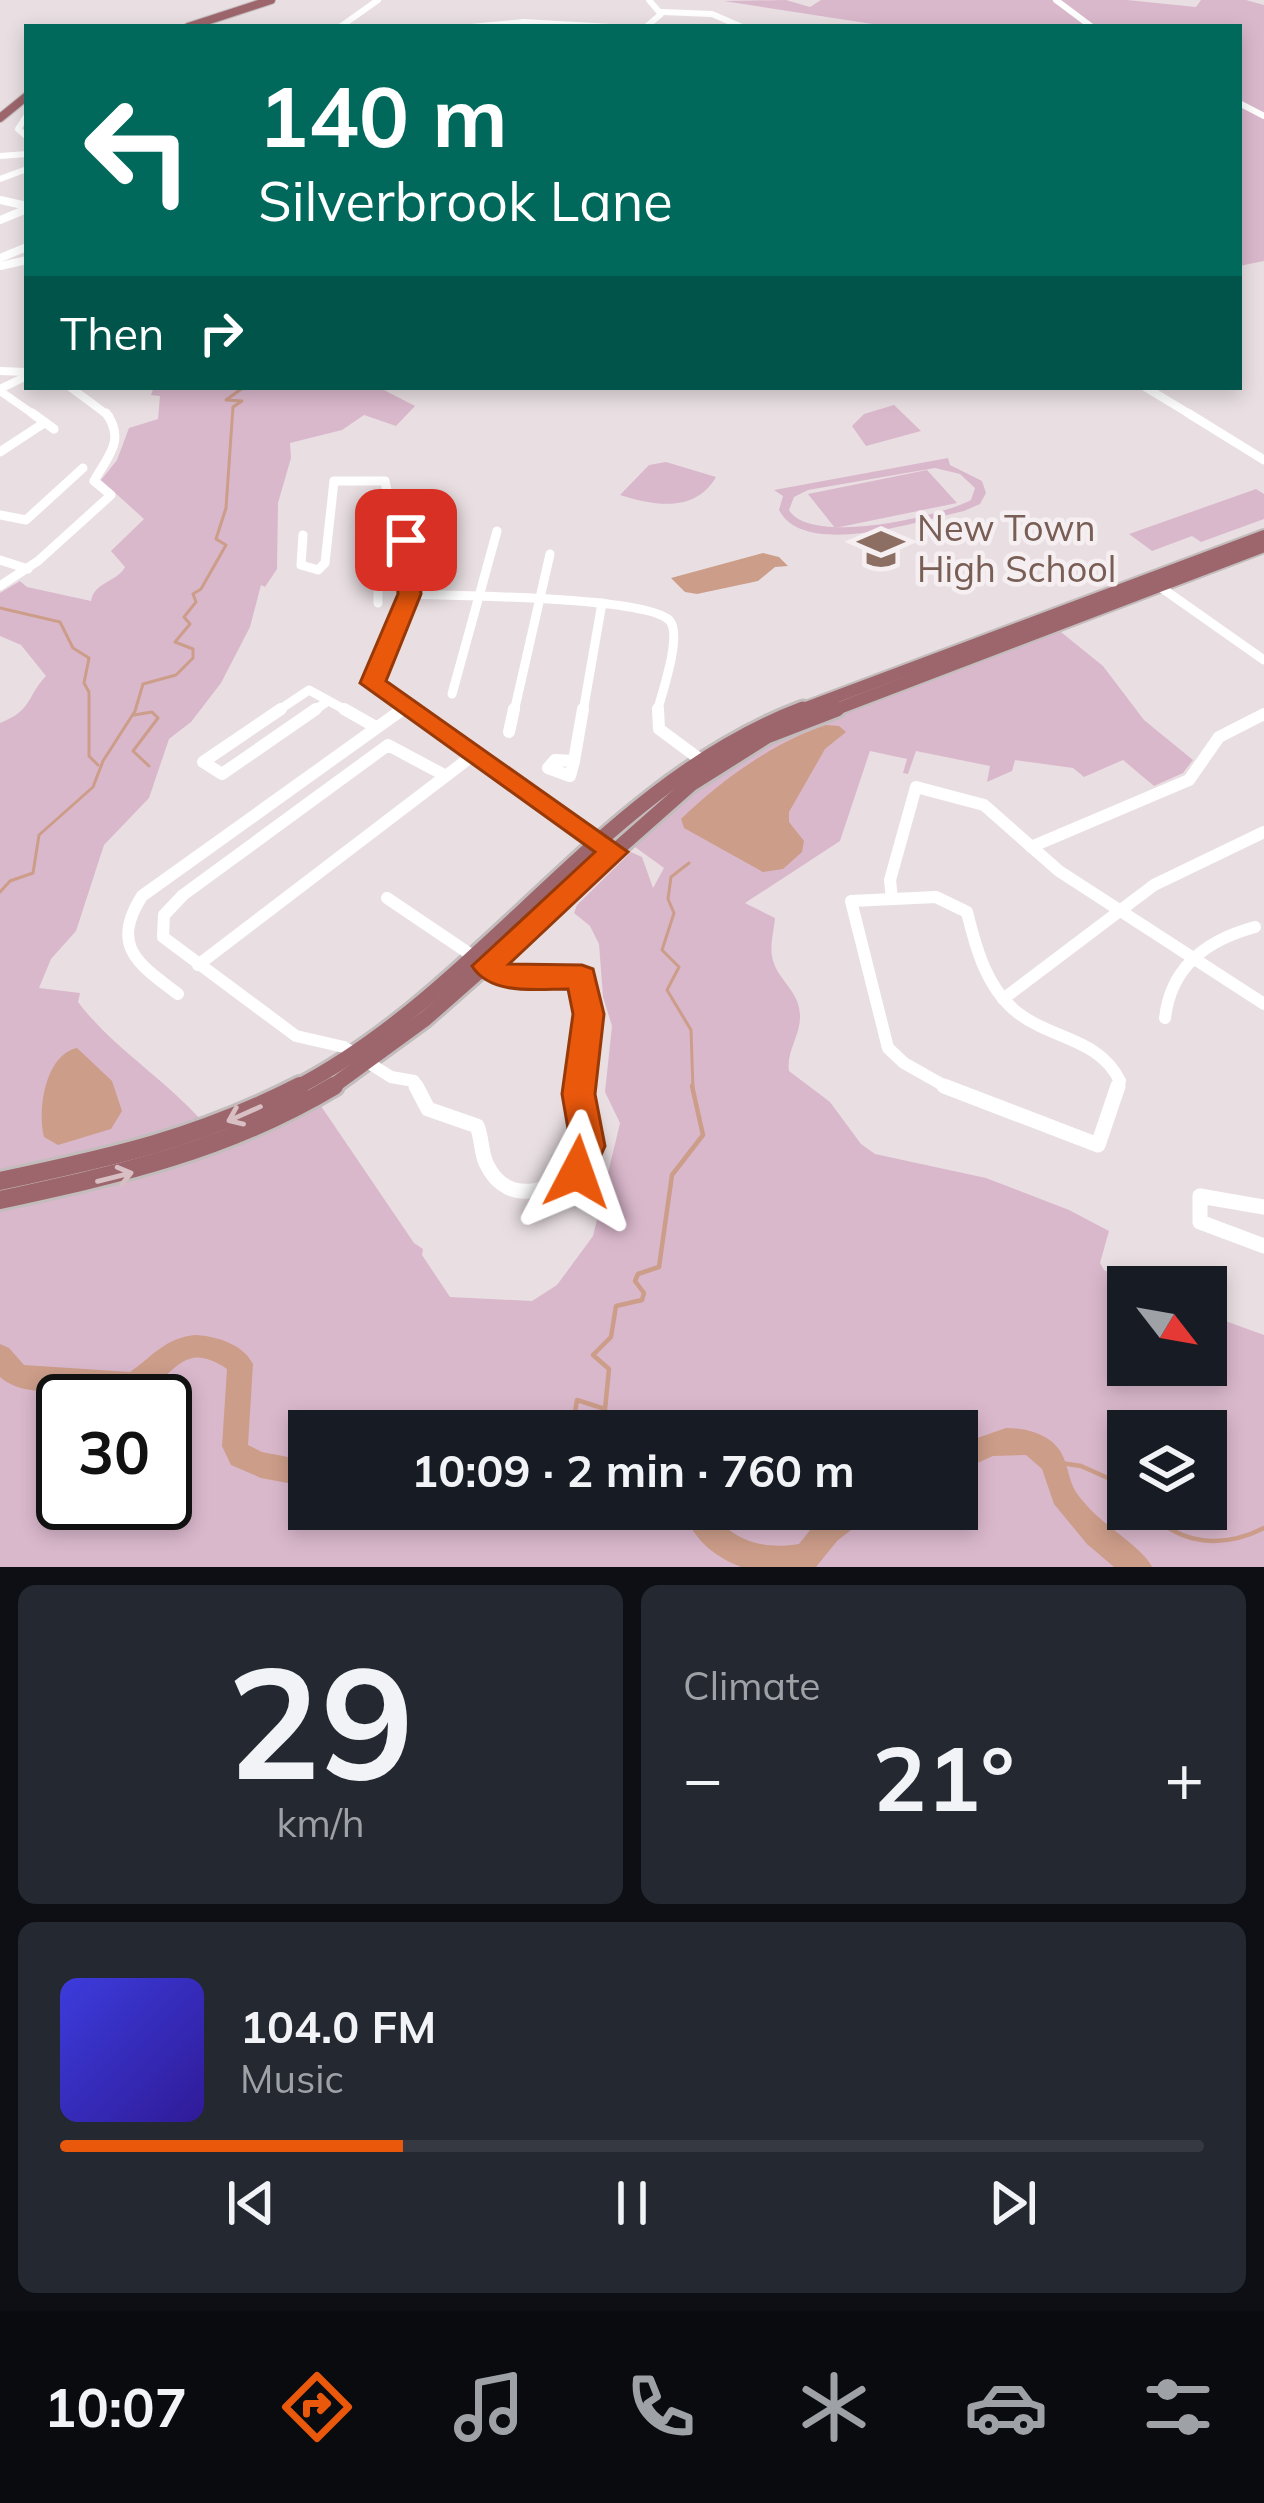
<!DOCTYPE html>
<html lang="en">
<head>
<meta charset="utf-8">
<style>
  :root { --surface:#171b24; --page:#242831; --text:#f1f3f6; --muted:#9ea1a6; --line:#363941; --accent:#ea580c }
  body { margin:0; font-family:Mulish,sans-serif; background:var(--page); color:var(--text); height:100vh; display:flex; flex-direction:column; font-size:45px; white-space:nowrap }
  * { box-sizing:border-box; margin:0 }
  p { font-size:39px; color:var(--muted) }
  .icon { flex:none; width:66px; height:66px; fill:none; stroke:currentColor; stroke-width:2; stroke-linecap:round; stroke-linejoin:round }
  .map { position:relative; height:1567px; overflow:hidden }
  .sheet { display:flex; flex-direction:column; gap:18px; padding:18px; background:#0d0f14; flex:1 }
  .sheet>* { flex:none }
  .hud { position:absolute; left:24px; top:24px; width:1218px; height:366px; border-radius:0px; box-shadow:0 6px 18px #0003; background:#00695c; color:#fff; overflow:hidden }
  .needle { width:78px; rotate:121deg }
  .tools { position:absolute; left:1107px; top:1266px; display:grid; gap:24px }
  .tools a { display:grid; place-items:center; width:120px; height:120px; border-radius:0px; background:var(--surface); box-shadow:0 6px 18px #0003; font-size:60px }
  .speed { position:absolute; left:36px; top:1374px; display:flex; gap:24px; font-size:60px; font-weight:700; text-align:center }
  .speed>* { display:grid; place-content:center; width:156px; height:156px; border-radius:50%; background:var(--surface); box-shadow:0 6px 18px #0003; line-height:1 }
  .speed .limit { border:6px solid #111; border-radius:18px; background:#fff; color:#111 }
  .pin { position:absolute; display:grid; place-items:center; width:102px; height:102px; color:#fff; margin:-51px; border-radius:24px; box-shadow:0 6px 18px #0006 }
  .me { position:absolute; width:132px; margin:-66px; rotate:4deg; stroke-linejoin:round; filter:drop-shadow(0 0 9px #0008) }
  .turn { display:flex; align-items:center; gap:42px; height:252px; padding:0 36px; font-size:54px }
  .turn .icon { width:156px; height:156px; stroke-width:2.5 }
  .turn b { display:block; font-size:84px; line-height:102px }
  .then { display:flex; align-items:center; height:114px; padding:0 36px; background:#0003; gap:24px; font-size:45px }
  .big { font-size:90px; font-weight:700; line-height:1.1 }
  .sheet .widget { flex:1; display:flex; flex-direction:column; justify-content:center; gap:18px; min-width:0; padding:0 42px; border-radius:18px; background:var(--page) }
  .sheet .dial { align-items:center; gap:0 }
  .dial b { font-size:156px; line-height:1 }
  .song { display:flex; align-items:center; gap:36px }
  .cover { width:144px; height:144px; border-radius:18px; background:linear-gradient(135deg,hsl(240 70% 55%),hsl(250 70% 35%)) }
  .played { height:12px; border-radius:6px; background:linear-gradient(90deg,var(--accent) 30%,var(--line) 30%) }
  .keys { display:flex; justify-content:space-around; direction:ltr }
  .heat { display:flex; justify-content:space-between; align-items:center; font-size:66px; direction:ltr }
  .sheet .tiles { flex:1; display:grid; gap:18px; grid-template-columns:1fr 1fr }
  .widget:last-child { grid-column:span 2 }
  .trip { position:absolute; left:288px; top:1410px; width:690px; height:120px; border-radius:0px; background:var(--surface); box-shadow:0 6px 18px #0003; font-weight:700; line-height:120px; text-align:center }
  .menu { display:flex; height:192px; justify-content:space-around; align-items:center; background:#090b0e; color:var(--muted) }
  .menu .icon { width:84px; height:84px }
  .menu .selected { color:var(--accent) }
  .menu b { font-size:54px; color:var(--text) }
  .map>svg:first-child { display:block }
  .green { fill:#dab8cc; fill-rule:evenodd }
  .water { fill:#cc9d89 }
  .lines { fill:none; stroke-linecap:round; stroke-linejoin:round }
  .stream-far1 { stroke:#cc9d89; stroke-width:3 }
  .stream { stroke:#cc9d89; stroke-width:4.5 }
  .river { fill:#cc9d89; fill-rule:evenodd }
  .major-far3-casing { stroke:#c3bcbd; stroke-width:10 }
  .major-far2-casing { stroke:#c3bcbd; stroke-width:16 }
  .major-far1-casing { stroke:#c3bcbd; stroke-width:21 }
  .major-casing { stroke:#c3bcbd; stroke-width:24 }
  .minor-far4 { stroke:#fff; stroke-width:6 }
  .minor-far3 { stroke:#fff; stroke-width:8 }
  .minor-far2 { stroke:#fff; stroke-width:9 }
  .minor-far1 { stroke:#fff; stroke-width:12 }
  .minor { stroke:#fff; stroke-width:15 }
  .major-far3 { stroke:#9d666c; stroke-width:8 }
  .major-far2 { stroke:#9d666c; stroke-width:12 }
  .major-far1 { stroke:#9d666c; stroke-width:15 }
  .major { stroke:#9d666c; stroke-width:18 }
  .oneway { stroke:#d7bfc3 }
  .route { fill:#ea580c; stroke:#983908; stroke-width:3 }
  .labels { text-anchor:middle; stroke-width:9; stroke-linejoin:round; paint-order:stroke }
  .education-label { font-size:36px; fill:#785e54; stroke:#f6eff2; text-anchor:start }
</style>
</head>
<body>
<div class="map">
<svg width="1264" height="1567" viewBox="0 0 1264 1567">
  <rect width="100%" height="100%" fill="#e9dfe2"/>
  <g class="green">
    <path d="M786,0l24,7 11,-7h306l69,7 5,-7h45l18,5v256l-25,5v-239h-347l-168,-26z"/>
    <path d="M154,387h224l37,19 -19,20 -32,-11 -22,15 -52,13 1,15 -13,45 -1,66 -12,18 -4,-2 -11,42 -29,56 -30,39 -22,17 -20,59 -45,47 -28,86 -25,28 -12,29 41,5 -2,9c35,46 86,76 125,120l-130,37 -73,13v-449c33,-13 26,-26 46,-47l-25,-31 -21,-9v-43l20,-12 7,6 64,14c3,-19 26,-19 34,-34l-14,-16 33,-32 -43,-39 16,-20 12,-32 29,-9 2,-23 -9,-1z"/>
    <path d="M894,405l27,26 -55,15 -14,-20 12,-12z"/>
    <path d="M948,458l2,7 32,16 4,12 -6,11 -16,7c-43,9 -159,49 -185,-1l4,-14 -9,-6zM935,468l25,6 15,14 -4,12c-32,17 -161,46 -182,10l5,-13 14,-7z"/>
    <path d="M666,462l50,15c-21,36 -61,29 -96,18l29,-30z"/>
    <path d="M927,470l30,33 -122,25 -27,-34z"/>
    <path d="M1256,489l8,5v25l-63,23 -9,-6 -40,15 -23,-17z"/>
    <path d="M1056,628l47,38 41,54 49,40 -10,13 -29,13 -31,-26 -39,17 -11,-9 -58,-8 -3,11 -25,11 3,-16 -74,-15 -8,23 -5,-1 4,-14 -37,-8 -30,90 -95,62 30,15c-1,12 -5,27 -3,38 4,24 27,33 28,59 1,20 -14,36 -11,56l41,31 31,42 14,10 111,24 83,32 40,21 -9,32 4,7 33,17h-9v78h78v-51l58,21v232h-1264v-359c114,-20 217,-50 321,-102l93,137 9,6 -1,6 28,42 82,4 25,-16 36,-49 27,-113 -15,-31 7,-66 -9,-29 -4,-53 -9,-18 -16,-13 3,-8 54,-53 11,5 11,31 11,-20 -29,-21 75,-68 62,-41zM63,1401h102v102h-102zM309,1431h648v78h-648zM1128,1431h78v78h-78z"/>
  </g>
  <g class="water">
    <path d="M763,553l16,4 9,9 -13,1 -17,14 -61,13 -12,-2 -14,-14z"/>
    <path d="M826,725l13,1 7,6 -21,17 -36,63v10l15,19 -2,11 -19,17 -20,3 -79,-44 -3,-9c39,-38 93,-77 145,-94z"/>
    <path d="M77,1048l35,33 10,30 -11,18 -53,16 -14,-8c-7,-27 1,-82 33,-89z"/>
  </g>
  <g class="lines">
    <g class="stream-far1">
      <path d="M0,608l60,14 13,26 16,10 -5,25 5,9v64l9,9"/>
      <path d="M134,715l18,-3 6,6 -25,33 16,15"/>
      <path d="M689,863l-18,14 -3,22 6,14 -12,37 17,17 -12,23 24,40 2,59"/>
      <path d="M0,892l10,-11 23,-8 6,-38 54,-48 10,-26 32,-50 8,-27 33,-9 17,-17v-9l-18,-7 15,-18 -6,-7 12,-15 -3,-8 8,-5 25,-44 -10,-6 10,-31 7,-101 9,-6 -16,-1 18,-13"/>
    </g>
    <g class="stream">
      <path d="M572,1431l5,-31 28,9 4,-40 -16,-14 18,-18 5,-31 26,-6 2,-7 -9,-12 3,-7 21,-7 13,-92 31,-40 -11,-49"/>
      <path d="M1054,1462l27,4 47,21"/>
      <path d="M1149,1509c29,38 76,39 115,19"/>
    </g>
    <g class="river">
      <path d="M195,1335c21,1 48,9 58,29l-5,81 14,7 47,9v26l-48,-9 -30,-13 -9,-19 5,-77c-47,-32 -52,12 -89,24 -17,6 -93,0 -113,-4 -9,-2 -18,-6 -25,-12v-33l9,4 15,17 106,7c23,-16 35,-34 65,-37z"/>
      <path d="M1006,1428c16,0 32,3 45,13 15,12 15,27 21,43 3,9 11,17 17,24 16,18 55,41 63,59h-38l-27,-23 -33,-40 -12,-35 -16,-14 -33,1 -36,16v-27z"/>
      <path d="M682,1509h28c21,32 53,41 89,35 26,-33 27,-35 69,-35l-3,10 -28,22 -21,26h-75c-30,-12 -47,-28 -59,-58z"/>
    </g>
    <g class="major-far3-casing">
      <g id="major-far3">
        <path d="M188,27l83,-27"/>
        <path d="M0,118l27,-22"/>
      </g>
    </g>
    <g class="major-far2-casing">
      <g id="major-far2">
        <path d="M795,712l469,-176"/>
        <path d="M829,712l435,-166"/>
      </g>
    </g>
    <g class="major-far1-casing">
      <g id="major-far1">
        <path d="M294,1089c189,-97 309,-305 509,-380"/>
        <path d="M329,1089l96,-70 266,-235 76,-48 70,-27"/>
      </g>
    </g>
    <g class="major-casing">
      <g id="major">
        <path d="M0,1181c113,-24 196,-42 300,-95"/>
        <path d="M0,1200c120,-26 227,-50 334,-114"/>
      </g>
    </g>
    <g class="minor-far4">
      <path d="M1056,0l36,27"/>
      <path d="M662,12l50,2 30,13"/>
      <path d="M340,27l38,-27"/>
      <path d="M471,27l53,-5 87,5"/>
      <path d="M646,27l15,-13 -12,-14"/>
      <path d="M1239,103l25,13"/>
      <path d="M27,115l-9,14 9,8"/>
      <path d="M0,156l27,-2"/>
      <path d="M0,179l27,-10"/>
    </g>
    <g class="minor-far3">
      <path d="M0,200l27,6"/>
      <path d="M0,220l27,-11"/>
      <path d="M0,258l27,-11"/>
      <path d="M0,266l27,-6"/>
      <path d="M0,371l27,1"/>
      <path d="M70,387l39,29"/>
      <path d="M1145,387l48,29"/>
      <path d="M0,389l27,-13"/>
      <path d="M0,391l36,25"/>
    </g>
    <g class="minor-far2">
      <path d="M32,413l22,16"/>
      <path d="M1188,413l76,47"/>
      <path d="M0,452l44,-29"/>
      <path d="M0,515l26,5 57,-52"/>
      <path d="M303,535l-2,30 17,5 7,-7 9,-82h51c4,26 21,48 25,73 7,46 -19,89 -38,129l42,29"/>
      <path d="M0,560l28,9"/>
      <path d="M1156,584l108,76"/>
      <path d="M0,586l38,-25 73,-66 -17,-14c14,-25 32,-41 12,-68"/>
      <path d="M409,594c42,2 239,2 261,27 12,15 -8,72 -13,91"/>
      <path d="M378,603v-70l20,-6"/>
      <path d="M452,694l45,-163"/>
      <path d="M276,712l33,-22 40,22"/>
      <path d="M312,712l16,-11"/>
      <path d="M399,712l10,-7"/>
      <path d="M514,712l36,-158"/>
      <path d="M583,712l19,-109"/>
    </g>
    <g class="minor-far1">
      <path d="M281,709l-78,53 19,12 94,-65"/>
      <path d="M344,709l30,17"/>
      <path d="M410,709l192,134"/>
      <path d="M658,709l1,20 46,34"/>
      <path d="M509,732l5,-23"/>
      <path d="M555,760l19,1 -4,15 -22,-8z"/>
      <path d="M574,761l9,-52"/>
      <path d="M1031,847l158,-67 30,-43 45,-23"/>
      <path d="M387,898l114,77 81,2 7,37 -10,75"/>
      <path d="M892,899l-2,-19 26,-93 68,18 75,66 205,133"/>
      <path d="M198,965l278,-212"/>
      <path d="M178,994c-40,-30 -68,-48 -36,-98l261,-187"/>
      <path d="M1003,999l151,-114 110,-53"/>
      <path d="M1165,1018c6,-52 42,-78 90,-91"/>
      <path d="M418,1089l-4,-8 -23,-4 -47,-30 -48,-11 -133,-99 1,-22 19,-20 205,-150 58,31"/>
      <path d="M950,1089l-46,-26 -16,-15 -37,-147 85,-4 31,15c9,37 20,77 51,101 35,27 81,25 102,68l-3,8"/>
    </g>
    <g class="minor">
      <path d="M416,1086l12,23 49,17c5,12 4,26 9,37 22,49 78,26 101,-7l-8,-70"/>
      <path d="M944,1086l154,59 20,-59"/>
      <path d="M1264,1207l-64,-11v26l64,24"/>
    </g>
    <use href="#major-far3" class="major-far3"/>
    <use href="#major-far2" class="major-far2"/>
    <use href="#major-far1" class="major-far1"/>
    <use href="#major" class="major"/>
  </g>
  <defs><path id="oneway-shaft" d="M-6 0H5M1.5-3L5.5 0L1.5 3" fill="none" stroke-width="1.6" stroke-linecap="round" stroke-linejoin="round" transform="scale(3)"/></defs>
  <g class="oneway">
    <use href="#oneway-shaft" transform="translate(244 1114) rotate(156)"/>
    <use href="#oneway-shaft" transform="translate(115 1177) rotate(-14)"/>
  </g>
  <path class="route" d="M406,533l12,7 3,54 -35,87 242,171 -119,112 73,1 11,4 11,45 -9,80 10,52 -16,36 -12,4 -12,-4 -5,-10 11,-26 -9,-52 11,-80 -5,-25c-31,0 -77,7 -96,-23l123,-114 -235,-169 38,-89 -3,-54z"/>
  <defs>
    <g id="school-bare" transform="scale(3.6)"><path d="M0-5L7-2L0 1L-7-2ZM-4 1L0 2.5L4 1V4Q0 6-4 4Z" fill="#8d6e63" stroke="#f6eff2" stroke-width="2.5" paint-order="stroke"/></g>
  </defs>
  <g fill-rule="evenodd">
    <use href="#school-bare" x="881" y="549"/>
  </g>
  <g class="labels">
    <g class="education-label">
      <text x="917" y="541">New Town<tspan x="917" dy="41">High School</tspan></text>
    </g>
  </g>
</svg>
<div class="tools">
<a><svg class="needle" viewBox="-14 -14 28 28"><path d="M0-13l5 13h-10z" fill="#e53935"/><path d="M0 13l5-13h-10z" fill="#9ea1a6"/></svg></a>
<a><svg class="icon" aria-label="layers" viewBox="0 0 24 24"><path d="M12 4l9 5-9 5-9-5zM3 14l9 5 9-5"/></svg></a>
</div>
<div class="speed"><div class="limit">30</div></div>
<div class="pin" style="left:406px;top:540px;background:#d93025"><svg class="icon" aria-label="arrive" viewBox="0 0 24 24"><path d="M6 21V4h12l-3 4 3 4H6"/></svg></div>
<svg class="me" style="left:577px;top:1172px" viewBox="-20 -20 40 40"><path d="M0-17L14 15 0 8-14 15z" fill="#ea580c" stroke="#fff" stroke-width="4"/></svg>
<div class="trip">10:09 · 2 min · 760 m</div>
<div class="hud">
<div class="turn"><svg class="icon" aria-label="left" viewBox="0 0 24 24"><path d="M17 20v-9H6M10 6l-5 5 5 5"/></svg><div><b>140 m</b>Silverbrook Lane</div></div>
<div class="then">Then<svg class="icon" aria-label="right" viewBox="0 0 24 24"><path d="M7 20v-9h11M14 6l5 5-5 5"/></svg></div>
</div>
</div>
<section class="sheet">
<div class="tiles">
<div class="widget dial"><b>29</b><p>km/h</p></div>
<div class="widget"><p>Climate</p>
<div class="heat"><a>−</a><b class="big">21°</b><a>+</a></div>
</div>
<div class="widget">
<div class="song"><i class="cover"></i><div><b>104.0 FM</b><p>Music</p></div></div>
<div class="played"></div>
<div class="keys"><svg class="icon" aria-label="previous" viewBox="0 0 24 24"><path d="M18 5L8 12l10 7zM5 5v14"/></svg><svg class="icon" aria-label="pause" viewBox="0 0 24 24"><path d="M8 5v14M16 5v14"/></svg><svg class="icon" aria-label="next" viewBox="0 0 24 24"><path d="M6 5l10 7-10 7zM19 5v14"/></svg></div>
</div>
</div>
</section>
<nav class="menu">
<b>10:07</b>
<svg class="icon selected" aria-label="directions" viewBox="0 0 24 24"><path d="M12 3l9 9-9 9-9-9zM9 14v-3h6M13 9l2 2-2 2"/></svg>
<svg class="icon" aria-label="music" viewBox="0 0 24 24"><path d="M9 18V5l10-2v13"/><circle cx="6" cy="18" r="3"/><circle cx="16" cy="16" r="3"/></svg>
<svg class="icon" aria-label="phone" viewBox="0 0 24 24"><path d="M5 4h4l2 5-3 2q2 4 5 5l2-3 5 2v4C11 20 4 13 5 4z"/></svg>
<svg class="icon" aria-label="climate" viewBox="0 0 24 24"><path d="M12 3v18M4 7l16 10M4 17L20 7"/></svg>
<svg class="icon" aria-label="car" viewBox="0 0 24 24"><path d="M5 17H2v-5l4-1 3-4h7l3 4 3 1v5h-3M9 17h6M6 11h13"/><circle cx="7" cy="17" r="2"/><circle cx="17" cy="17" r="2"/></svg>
<svg class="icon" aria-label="filters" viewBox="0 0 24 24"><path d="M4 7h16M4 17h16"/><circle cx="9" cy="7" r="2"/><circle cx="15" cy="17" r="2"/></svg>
</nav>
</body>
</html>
